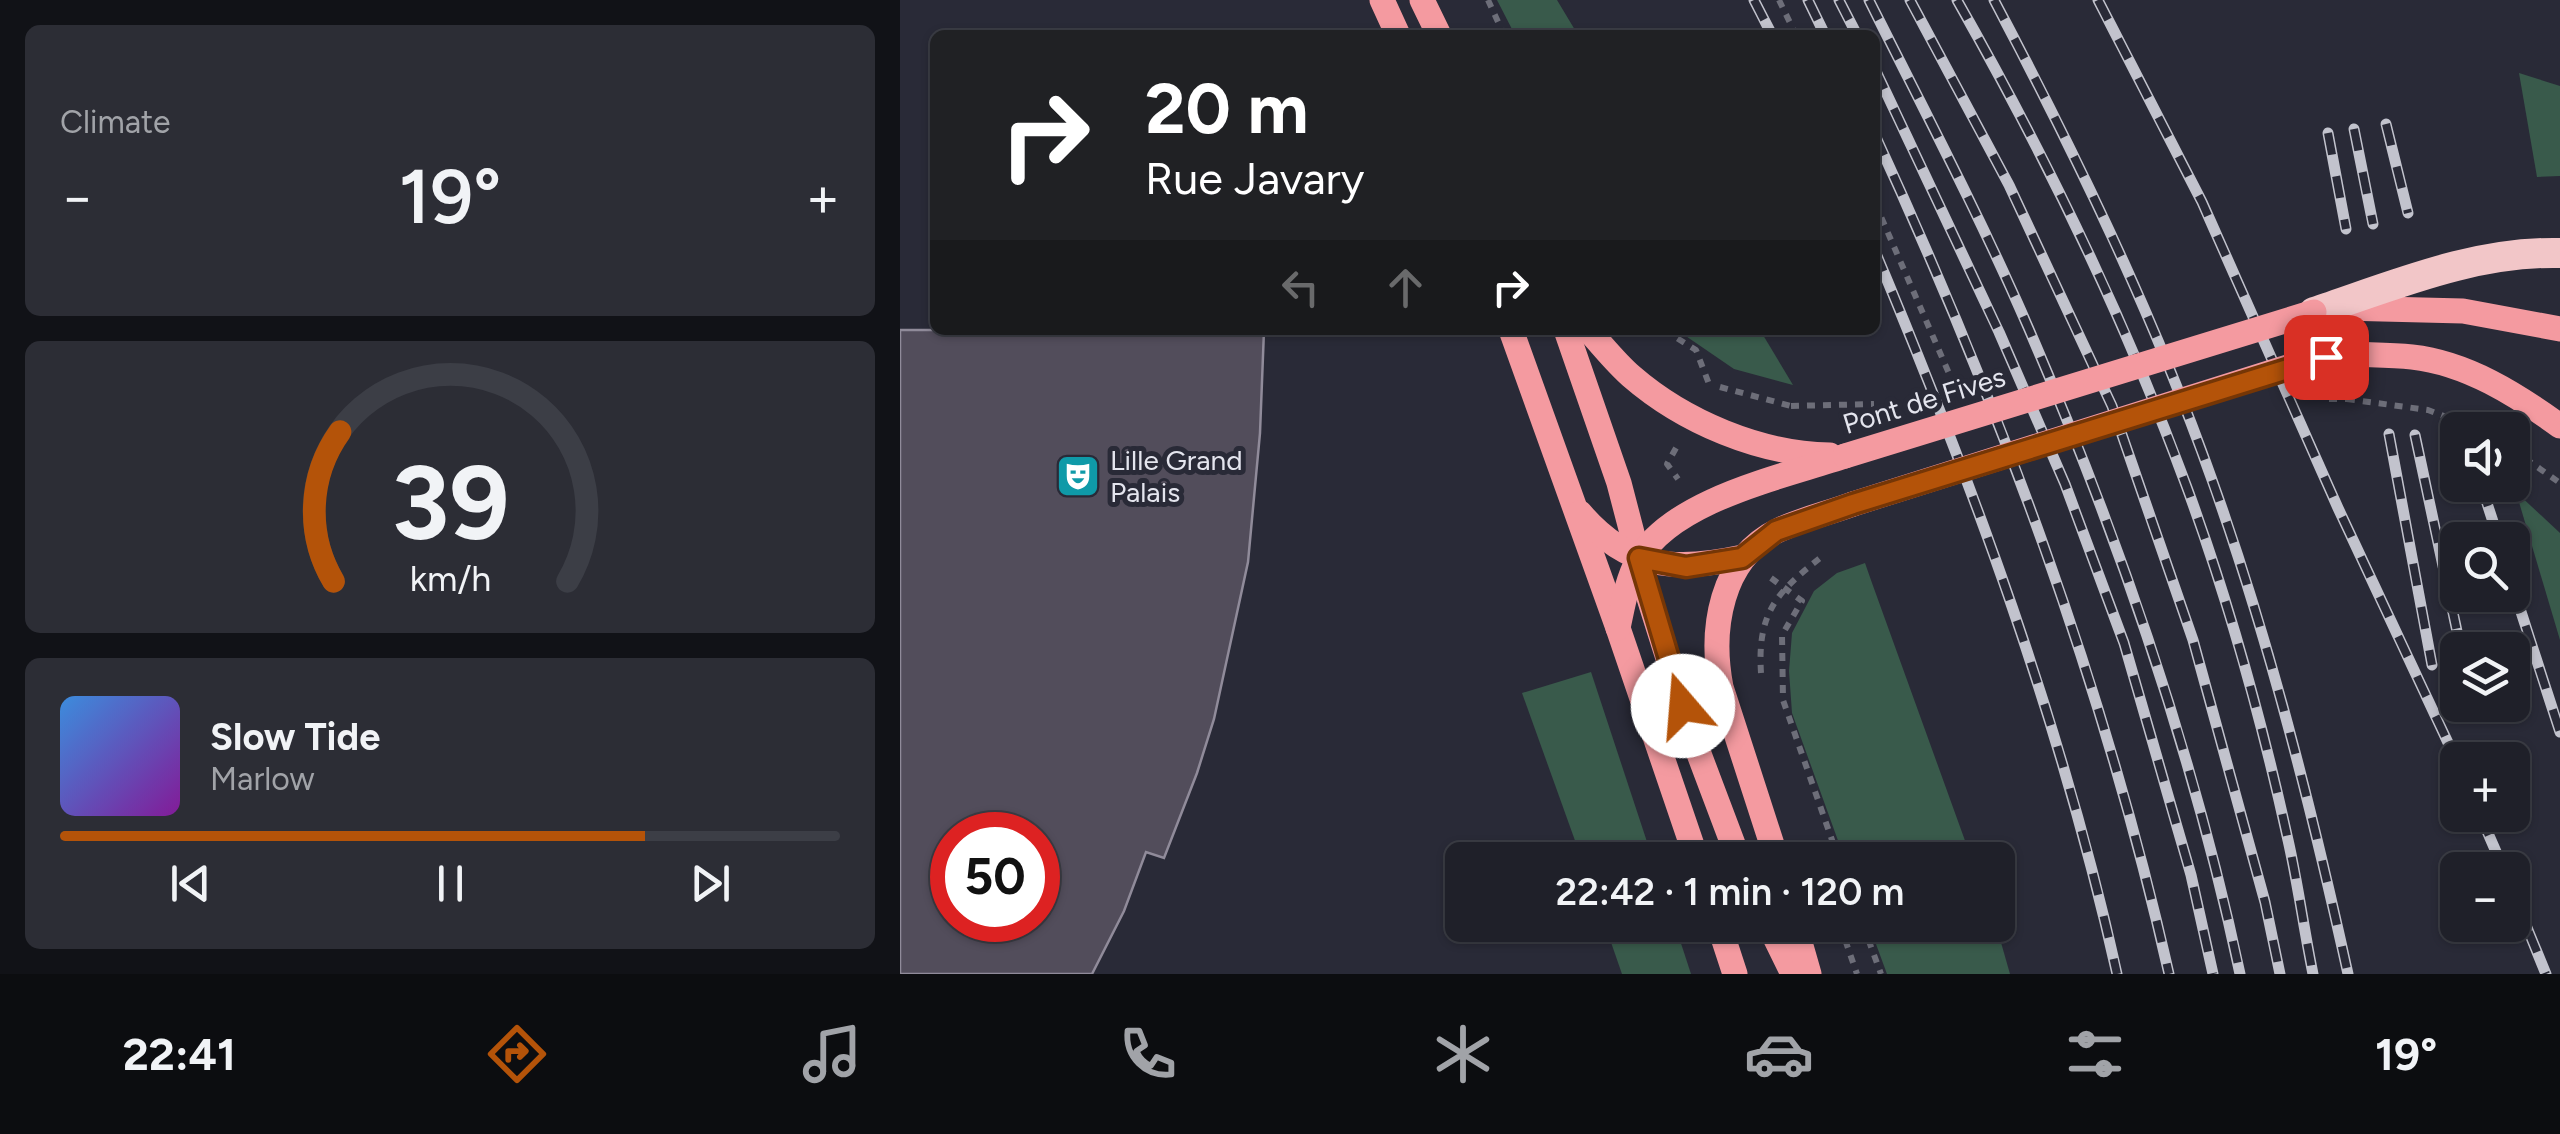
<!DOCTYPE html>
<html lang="en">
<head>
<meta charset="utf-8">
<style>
  :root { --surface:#1f2029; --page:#2c2d35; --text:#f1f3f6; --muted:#a1a3a8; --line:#3c3e46; --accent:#b45309 }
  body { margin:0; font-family:Figtree,sans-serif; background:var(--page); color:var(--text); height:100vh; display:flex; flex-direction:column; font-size:38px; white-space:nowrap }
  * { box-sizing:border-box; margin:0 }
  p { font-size:32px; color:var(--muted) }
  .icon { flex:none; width:55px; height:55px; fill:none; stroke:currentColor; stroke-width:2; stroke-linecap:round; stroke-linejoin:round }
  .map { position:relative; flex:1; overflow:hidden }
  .sheet { display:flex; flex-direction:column; gap:25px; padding:25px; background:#111217; width:900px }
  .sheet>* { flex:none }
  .guide { position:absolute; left:30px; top:30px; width:950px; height:305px; border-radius:15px; box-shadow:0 2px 8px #0004,0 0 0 2px var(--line); background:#202124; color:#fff; overflow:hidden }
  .controls { position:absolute; left:1540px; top:412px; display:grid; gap:20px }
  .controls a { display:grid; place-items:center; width:90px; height:90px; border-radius:15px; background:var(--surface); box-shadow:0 2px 8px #0004,0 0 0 2px var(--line); font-size:50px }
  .speed { position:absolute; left:30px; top:812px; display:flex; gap:20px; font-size:50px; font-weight:700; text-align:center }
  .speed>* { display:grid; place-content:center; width:130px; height:130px; border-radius:50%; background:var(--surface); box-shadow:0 2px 8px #0004,0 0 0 2px var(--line); line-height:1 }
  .speed .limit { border:15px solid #d22; background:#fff; color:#111 }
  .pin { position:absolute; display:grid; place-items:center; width:85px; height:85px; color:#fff; margin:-42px; border-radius:20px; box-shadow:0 5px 15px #0006 }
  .me { position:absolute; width:110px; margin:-55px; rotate:342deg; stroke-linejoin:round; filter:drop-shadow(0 0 8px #0008) }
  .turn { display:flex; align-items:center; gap:35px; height:210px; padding:0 50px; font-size:45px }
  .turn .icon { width:130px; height:130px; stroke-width:2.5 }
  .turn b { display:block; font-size:70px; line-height:85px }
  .lanes { display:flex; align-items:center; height:95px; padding:0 50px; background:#0003; justify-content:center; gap:50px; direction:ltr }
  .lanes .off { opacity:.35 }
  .big { font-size:75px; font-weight:600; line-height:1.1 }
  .sheet .card { flex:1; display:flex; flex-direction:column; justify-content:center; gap:15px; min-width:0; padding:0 35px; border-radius:15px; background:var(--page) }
  .sheet .dial { align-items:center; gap:0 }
  .dial svg { height:260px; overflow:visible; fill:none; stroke:var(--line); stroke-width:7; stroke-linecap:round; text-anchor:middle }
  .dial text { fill:var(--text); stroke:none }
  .song { display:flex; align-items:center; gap:30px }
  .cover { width:120px; height:120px; border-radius:15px; background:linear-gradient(135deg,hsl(210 70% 55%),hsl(290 70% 35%)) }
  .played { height:10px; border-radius:5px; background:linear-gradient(90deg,var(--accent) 75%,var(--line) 75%) }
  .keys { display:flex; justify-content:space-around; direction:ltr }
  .heat { display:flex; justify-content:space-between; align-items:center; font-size:55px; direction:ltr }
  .trip { position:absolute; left:545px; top:842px; width:570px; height:100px; border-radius:15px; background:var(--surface); box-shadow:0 2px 8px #0004,0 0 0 2px var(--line); font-weight:600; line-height:100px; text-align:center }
  .dock { display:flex; height:160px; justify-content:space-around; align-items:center; background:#0c0d10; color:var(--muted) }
  .dock .icon { width:70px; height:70px }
  .dock .current { color:var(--accent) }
  .dock b { font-size:45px; color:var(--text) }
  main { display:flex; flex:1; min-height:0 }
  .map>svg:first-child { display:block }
  .green { fill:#395a4b }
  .building { fill:#524d5b; stroke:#908b9a; stroke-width:2.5; fill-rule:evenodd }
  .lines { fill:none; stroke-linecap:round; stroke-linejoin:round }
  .path { stroke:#6d6e79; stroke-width:6; stroke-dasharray:8 8; stroke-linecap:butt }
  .major { stroke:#f49aa0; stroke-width:25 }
  .highway { stroke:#f2c6c8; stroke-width:30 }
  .rail-casing { stroke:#c2c3cd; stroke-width:11 }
  .rail { stroke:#292a37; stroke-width:8; stroke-dasharray:22; stroke-linecap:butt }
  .path-bridge { stroke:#6d6e79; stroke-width:6; stroke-dasharray:8 8; stroke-linecap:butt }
  .major-bridge { stroke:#f49aa0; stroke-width:25 }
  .route-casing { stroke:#753606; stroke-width:25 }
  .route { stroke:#b45309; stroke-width:18 }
  .labels { text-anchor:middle; stroke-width:10; stroke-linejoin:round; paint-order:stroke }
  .street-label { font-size:28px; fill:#e4e5ee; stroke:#292a37 }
  .poi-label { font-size:28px; fill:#e4e5ee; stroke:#292a37; text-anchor:start }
</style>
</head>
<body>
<main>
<section class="sheet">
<div class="card"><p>Climate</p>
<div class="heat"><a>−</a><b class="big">19°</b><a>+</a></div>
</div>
<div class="card dial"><svg viewBox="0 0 100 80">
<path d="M14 69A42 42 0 1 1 86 69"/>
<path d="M14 69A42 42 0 0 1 16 23" stroke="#b45309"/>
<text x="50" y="56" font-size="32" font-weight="700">39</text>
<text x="50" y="72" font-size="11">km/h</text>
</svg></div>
<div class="card">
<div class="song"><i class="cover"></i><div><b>Slow Tide</b><p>Marlow</p></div></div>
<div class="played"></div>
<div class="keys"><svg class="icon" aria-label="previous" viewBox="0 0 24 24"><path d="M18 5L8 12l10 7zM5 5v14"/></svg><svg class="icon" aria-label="pause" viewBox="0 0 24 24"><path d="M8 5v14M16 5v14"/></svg><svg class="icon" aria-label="next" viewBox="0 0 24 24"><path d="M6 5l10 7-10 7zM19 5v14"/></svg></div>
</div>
</section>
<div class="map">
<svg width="1660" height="974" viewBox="0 0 1660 974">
  <rect width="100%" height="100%" fill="#292a37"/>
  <g class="green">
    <path d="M597,0h60l21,35h-63z"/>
    <path d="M1619,73l41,13v90l-23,1z"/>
    <path d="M777,330h83l33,55 -59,-16z"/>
    <path d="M1616,492l44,41v107z"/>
    <path d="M965,563l7,20 100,277h-127l-53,-147 -3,-42 3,-38 22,-42 23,-18z"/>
    <path d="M691,672l62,188h-71l-60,-167z"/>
    <path d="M705,925h70l16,49h-69z"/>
    <path d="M969,925h127l14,49h-123z"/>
  </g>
  <path class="building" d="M0,330h364l-4,103 -12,129 -34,157 -17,54 -33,85 -18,-6 -22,59 -32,63h-192zM52,835h86v85h-86z"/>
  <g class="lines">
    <g class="path">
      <path d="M588,0l16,35"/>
      <path d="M879,0l17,35"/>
      <path d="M975,203l76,175"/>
      <path d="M764,330l32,20 13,34"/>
      <path d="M820,387l71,19"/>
      <path d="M1447,399l81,11 52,20"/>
      <path d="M776,448l-9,16 11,15"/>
      <path d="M1612,449l48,34"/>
      <path d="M871,578l31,23 -20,34 1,65 56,160"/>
      <path d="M861,673c-4,-62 17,-82 63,-118"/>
      <path d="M940,925l17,49"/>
      <path d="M963,925l18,49"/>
    </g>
    <g class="major">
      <path d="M482,0l16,35"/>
      <path d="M522,0l17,35"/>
      <path d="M1442,308l121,3 97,18"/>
      <path d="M611,330l107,298 79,232"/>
      <path d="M666,330l53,153 30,115 44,140 46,122"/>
      <path d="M688,330c14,15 27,32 43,46 53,46 129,78 199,79"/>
      <path d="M1450,354c21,1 42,1 62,3 55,6 105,38 148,69"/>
      <path d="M680,513c48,56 95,59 163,44"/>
      <path d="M718,628c5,-23 9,-48 20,-68 35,-61 145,-83 207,-104"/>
      <path d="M877,860l-56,-173c-11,-57 -1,-129 58,-157 23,-11 50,-17 74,-26"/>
      <path d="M819,925l16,49"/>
      <path d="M869,925l24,49"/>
      <path d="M895,925l14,49"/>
    </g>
    <path class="highway" d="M1414,312c81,-27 160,-61 246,-59"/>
    <g class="rail-casing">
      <g id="rail">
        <path d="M854,0l18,35"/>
        <path d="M908,0l17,35"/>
        <path d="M939,0l18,35"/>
        <path d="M969,0c54,108 111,216 159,327 90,208 165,425 212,647"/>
        <path d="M1010,0l99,185 103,221 81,234 72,262 15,72"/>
        <path d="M1057,0c88,155 167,317 229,485 42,114 76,236 102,355 10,44 16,90 25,134"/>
        <path d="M1094,0c81,153 159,314 217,477 58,162 100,329 137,497"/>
        <path d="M1198,0l104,202 136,306 120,256"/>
        <path d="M975,69l124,263 66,152 59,159 67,232 22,99"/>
        <path d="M1486,124l22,89"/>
        <path d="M1454,129l19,95"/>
        <path d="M1428,133l18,96"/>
        <path d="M975,135c125,272 228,547 294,839"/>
        <path d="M975,251c98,234 187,474 242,723"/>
        <path d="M1489,434l43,231"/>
        <path d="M1515,435l46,215"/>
        <path d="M1581,485l18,55"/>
        <path d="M1612,584l48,148"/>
        <path d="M1580,815l24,55"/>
        <path d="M1612,891l34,83"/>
      </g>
    </g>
    <use href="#rail" class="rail"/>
    <g class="path-bridge">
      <path d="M1429,399h18"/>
      <path d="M891,406l83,-2"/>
    </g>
    <g class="major-bridge">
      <path d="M945,456l469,-144"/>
      <path d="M953,504l447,-141 50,-9"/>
    </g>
  </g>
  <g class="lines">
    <g class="route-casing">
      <path id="route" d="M783,706l-44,-148 47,9 56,-9 34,-27 77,-27 473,-147"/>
    </g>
    <use href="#route" class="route"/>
  </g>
  <defs>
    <g id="theatre-square" transform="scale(2.25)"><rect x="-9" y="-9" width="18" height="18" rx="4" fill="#0f9aa8" stroke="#292a37"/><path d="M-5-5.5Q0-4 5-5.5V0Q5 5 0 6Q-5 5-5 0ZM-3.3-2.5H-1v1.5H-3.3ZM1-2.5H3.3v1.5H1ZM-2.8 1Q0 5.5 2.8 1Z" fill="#fff"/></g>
  </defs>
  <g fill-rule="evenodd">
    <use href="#theatre-square" x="178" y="476"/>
  </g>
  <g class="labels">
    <g class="street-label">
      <text transform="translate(1024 400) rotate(-17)" y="10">Pont de Fives</text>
    </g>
    <g class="poi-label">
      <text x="210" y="470">Lille Grand<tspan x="210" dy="32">Palais</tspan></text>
    </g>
  </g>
</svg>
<div class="controls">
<a><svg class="icon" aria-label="sound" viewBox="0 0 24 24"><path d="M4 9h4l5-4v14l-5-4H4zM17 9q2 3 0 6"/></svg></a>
<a><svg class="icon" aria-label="search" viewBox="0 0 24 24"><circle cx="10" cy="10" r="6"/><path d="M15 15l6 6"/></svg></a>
<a><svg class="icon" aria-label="layers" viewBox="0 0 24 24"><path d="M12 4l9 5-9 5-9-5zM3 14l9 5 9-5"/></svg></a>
<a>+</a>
<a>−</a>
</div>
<div class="speed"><div class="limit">50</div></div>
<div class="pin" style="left:1426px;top:357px;background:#d93025"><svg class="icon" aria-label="arrive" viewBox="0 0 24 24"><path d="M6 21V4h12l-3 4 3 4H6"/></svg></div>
<svg class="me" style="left:783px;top:706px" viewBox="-20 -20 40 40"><circle r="19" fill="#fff"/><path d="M0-13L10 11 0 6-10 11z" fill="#b45309"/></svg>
<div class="trip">22:42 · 1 min · 120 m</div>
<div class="guide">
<div class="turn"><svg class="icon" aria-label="right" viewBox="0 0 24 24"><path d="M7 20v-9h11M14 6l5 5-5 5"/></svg><div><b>20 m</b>Rue Javary</div></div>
<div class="lanes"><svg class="icon off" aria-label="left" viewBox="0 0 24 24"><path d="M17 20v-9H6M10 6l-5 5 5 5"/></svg><svg class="icon off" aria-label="ahead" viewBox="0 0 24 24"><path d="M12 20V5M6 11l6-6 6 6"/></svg><svg class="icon" aria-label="right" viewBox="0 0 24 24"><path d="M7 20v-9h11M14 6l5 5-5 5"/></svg></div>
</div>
</div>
</main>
<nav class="dock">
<b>22:41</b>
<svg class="icon current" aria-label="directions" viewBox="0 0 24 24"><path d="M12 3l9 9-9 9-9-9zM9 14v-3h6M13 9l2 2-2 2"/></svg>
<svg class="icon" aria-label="music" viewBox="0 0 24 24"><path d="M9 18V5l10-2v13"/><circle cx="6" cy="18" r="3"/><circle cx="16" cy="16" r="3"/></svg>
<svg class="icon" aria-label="phone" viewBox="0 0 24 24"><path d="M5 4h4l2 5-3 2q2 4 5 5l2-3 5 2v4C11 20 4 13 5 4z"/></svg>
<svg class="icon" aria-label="climate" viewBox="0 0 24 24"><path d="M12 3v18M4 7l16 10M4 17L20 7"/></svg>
<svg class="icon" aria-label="car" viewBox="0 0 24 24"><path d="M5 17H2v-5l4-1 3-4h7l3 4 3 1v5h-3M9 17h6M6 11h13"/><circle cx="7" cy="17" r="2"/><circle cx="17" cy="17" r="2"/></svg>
<svg class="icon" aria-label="filters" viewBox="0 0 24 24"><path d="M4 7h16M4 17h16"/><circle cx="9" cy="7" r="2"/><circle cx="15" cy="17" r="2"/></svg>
<b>19°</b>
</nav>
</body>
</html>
